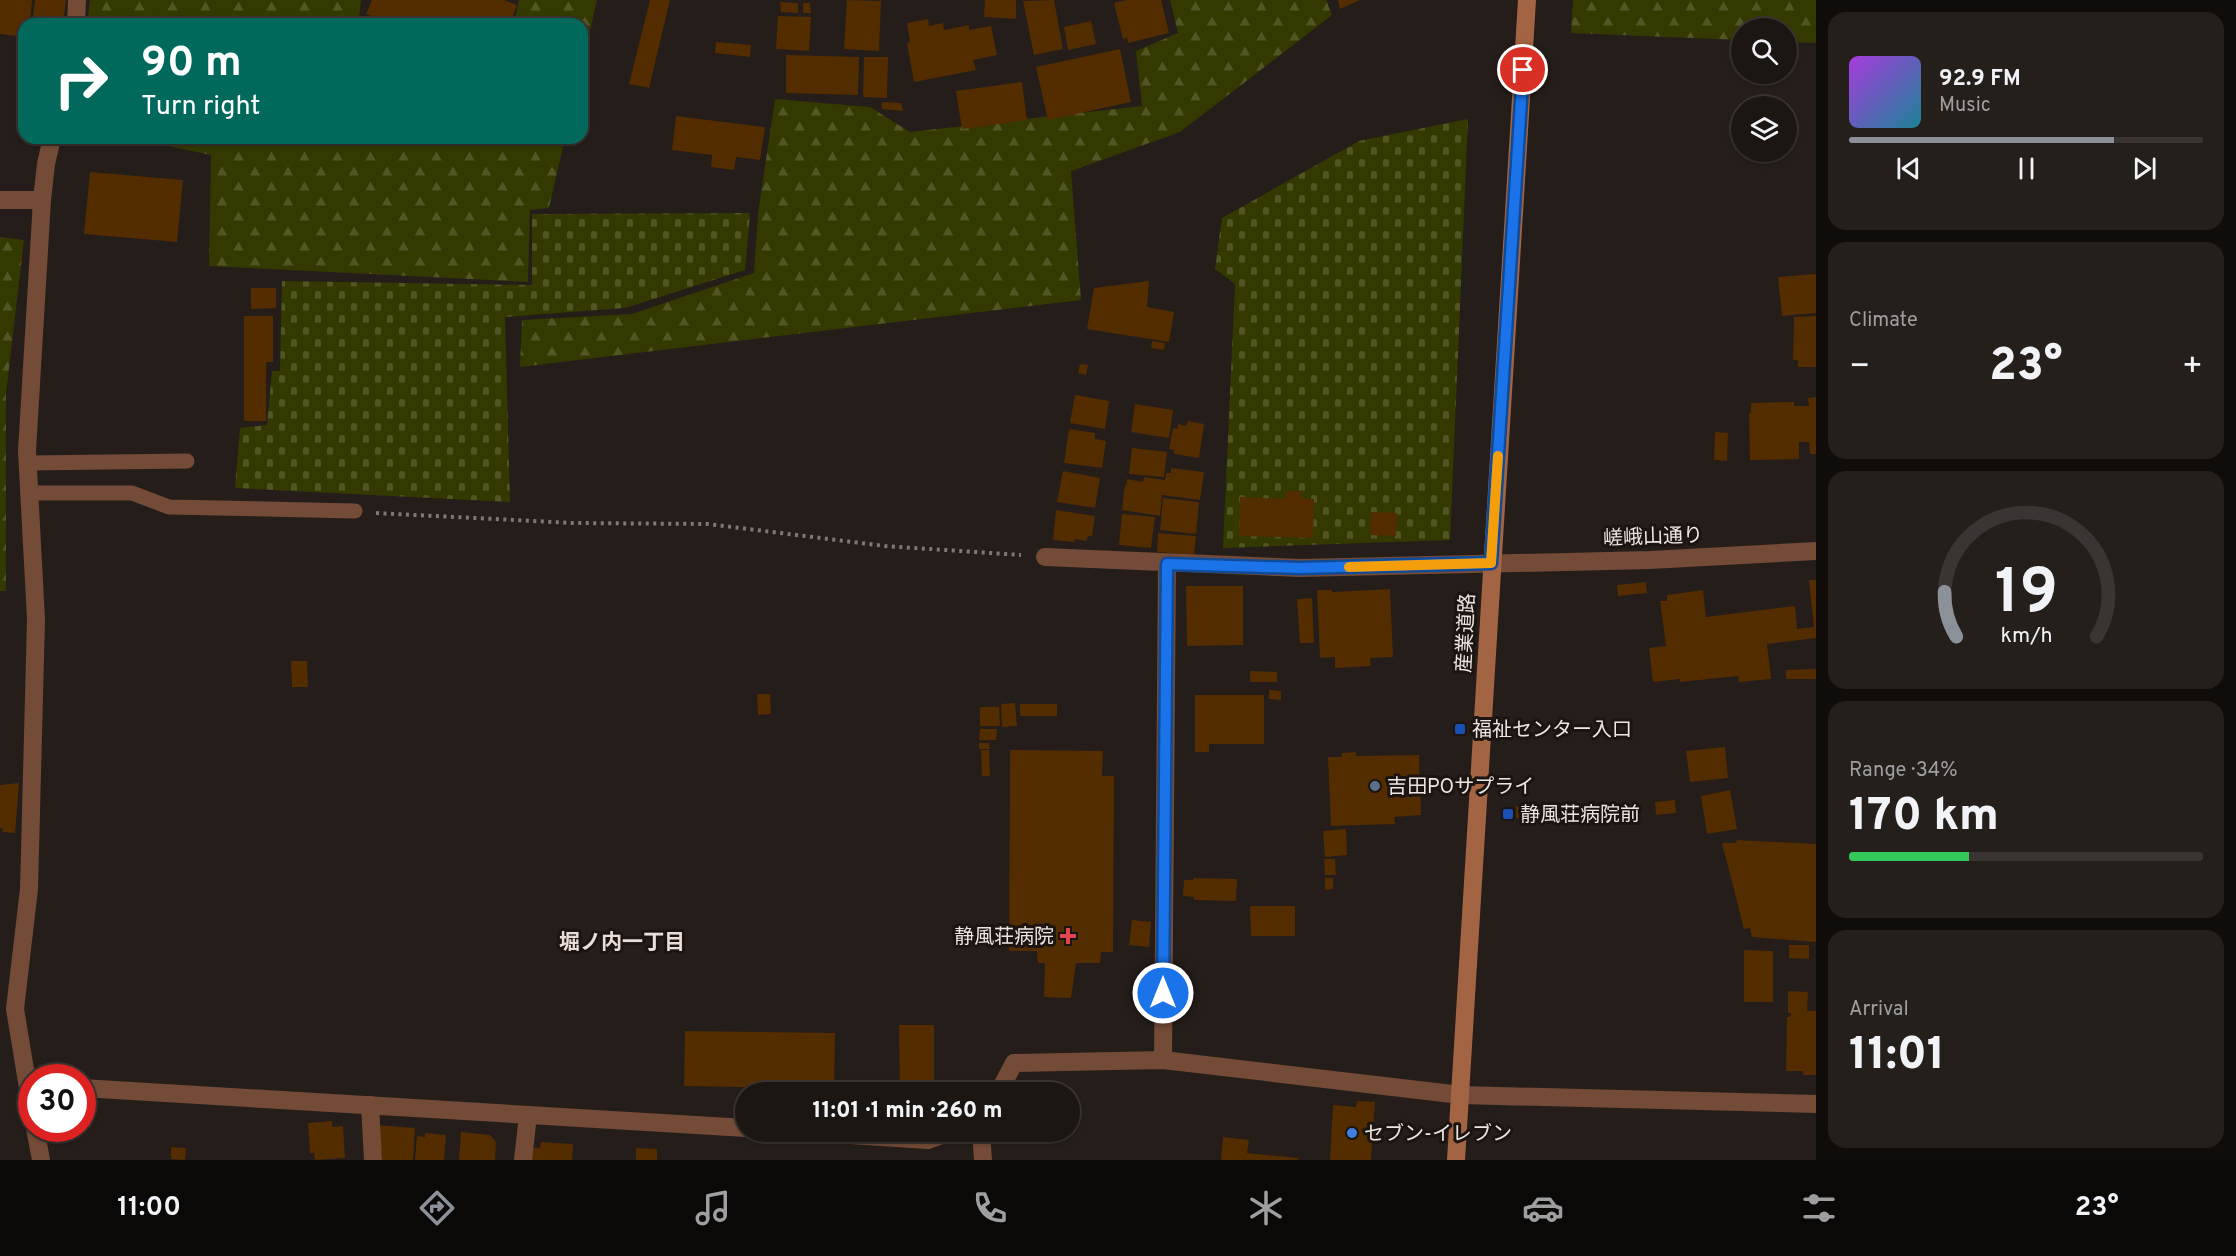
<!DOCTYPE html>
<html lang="en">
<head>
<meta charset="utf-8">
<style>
  :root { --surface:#1c1613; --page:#251f1c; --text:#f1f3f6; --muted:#a09fa0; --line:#3a3533; --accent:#8c9099 }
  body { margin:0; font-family:Overpass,"Noto Sans JP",sans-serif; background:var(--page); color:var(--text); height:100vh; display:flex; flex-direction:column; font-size:22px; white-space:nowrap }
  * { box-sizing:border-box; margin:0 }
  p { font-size:20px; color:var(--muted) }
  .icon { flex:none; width:33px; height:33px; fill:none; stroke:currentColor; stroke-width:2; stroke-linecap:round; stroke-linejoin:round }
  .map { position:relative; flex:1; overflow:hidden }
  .side { display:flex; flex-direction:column; gap:12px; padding:12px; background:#0f0c0a; width:420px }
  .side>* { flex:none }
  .guide { position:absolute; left:18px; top:18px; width:570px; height:126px; border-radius:18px; box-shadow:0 2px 4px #0004,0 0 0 2px var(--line); background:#00695c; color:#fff; overflow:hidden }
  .fabs { position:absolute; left:1731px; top:18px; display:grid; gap:12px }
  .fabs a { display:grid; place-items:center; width:66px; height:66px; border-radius:50%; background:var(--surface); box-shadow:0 2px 4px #0004,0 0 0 2px var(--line); font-size:30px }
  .speed { position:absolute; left:18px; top:1064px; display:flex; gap:12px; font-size:30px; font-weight:700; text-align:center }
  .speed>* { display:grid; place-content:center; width:78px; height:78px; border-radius:50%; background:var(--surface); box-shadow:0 2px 4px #0004,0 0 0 2px var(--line); line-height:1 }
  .speed .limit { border:9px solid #d22; background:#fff; color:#111 }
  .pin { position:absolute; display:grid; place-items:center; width:51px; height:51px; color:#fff; margin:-26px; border:3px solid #fff; border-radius:50%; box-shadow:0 2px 6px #0007 }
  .me { position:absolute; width:66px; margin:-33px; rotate:0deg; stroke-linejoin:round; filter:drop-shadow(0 0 4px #0008) }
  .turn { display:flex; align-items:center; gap:21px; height:126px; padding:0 24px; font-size:27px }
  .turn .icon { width:78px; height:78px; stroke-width:2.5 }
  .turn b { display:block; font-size:42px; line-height:51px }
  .big { font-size:45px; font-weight:800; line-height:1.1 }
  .side .card { flex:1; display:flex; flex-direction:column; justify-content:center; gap:9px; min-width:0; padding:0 21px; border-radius:18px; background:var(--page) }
  .side .dial { align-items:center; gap:0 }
  .dial svg { height:156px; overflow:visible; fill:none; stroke:var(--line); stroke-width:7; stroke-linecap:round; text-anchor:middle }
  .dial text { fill:var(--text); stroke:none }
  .song { display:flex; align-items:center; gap:18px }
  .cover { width:72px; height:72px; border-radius:9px; background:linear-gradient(135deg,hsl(280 70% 55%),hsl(190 70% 35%)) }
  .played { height:6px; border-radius:3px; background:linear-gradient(90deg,var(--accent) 75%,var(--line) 75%) }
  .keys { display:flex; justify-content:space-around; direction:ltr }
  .heat { display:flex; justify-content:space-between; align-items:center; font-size:33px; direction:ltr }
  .charge { height:9px; border-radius:4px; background:linear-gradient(90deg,#34c759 34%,var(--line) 0) }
  .trip { position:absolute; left:735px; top:1082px; width:345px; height:60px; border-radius:30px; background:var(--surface); box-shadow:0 2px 4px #0004,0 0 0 2px var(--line); font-weight:800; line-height:60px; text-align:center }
  .tab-bar { display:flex; height:96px; justify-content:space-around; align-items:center; background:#0b0908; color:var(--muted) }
  .tab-bar .icon { width:42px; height:42px }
  .tab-bar .on { color:var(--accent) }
  .tab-bar b { font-size:27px; color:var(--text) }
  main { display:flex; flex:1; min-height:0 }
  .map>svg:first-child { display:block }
  .forest { fill:url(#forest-firs) }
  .cemetery { fill:url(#cemetery-stones) }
  .building { fill:#532c00 }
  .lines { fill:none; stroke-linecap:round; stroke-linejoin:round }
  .path { stroke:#7f7874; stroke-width:4; stroke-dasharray:3 4.5; stroke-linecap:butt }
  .lane { stroke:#734b37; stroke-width:15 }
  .street { stroke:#734b37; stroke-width:18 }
  .secondary { stroke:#a36443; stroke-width:18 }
  .route-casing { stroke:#114b97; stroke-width:15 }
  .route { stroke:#1a73e8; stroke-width:10 }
  .slow { stroke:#f59e0b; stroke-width:10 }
  .transit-dot { fill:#1a4fb4; stroke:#1b1410; stroke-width:2 }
  .service-dot { fill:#5c6f8a; stroke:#1b1410; stroke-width:2 }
  .health-dot { fill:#e0444e; stroke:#1b1410; stroke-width:2 }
  .shop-dot { fill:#3f7fe0; stroke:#1b1410; stroke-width:2 }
  .labels { text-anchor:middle; stroke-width:6; stroke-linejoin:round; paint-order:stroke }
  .street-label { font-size:20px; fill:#ebe5e3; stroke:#1b1410 }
  .poi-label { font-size:20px; fill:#ebe5e3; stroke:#1b1410; text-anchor:start }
  .neighbourhood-label { font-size:21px; font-weight:bold; fill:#e8ddd8; stroke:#1b1410 }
</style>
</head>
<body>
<main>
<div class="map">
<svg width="1816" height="1160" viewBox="0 0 1816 1160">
  <defs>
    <pattern id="forest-firs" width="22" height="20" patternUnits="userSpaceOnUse" patternTransform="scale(1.5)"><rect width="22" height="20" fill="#343900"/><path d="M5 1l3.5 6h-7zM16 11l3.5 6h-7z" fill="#525625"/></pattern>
    <pattern id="cemetery-stones" width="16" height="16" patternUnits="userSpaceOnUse" patternTransform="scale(1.5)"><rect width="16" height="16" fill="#343900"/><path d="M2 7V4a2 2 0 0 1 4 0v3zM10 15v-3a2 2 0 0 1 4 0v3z" fill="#525625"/></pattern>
  </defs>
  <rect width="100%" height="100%" fill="#251d19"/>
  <g class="forest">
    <path d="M90,0h271l-2,17 17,7h-289z"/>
    <path d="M519,0h78l-15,65v-41h-68z"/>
    <path d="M1170,0h156l6,15 -152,117 -109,39 10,129 -561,67 2,-47 110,-6 122,-41 4,-59 17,-115 95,8 40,25 232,-26 -6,-55 42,-18z"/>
    <path d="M1573,0h243v43l-29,-1 -1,-14h-44l-1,12 -170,-7z"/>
    <path d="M130,138h435l-16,70 -19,2 -2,72 -319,-16 2,-111z"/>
    <path d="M0,237l24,3 -18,154v197h-6z"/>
  </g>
  <g class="cemetery">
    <path d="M1468,119l-18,421 -227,8 12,-264 -20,-15 7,-51 137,-77z"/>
    <path d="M750,213l-5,57 -120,38 -120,9 5,185 -275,-14 5,-60 27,-3 5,-54h8l2,-90 250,4v-71z"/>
  </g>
  <g class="building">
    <path d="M0,0h32l-2,24h-6v13l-24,-3z"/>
    <path d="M35,0h31l-3,24h-31z"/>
    <path d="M372,0h132l13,5 -7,19h-119l-25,-10z"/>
    <path d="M650,0h20l-21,88 -20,-4z"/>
    <path d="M847,0l34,1 -2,50 -35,-2z"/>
    <path d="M985,0h31v19l-32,-2z"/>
    <path d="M1054,0l9,49 -29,6 -11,-54z"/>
    <path d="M1126,0h35l8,33 -41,10 -1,-5 -4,1 -9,-36z"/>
    <path d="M1338,0h22l-20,9z"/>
    <path d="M780,2l18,1v10l-17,-1z"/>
    <path d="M803,3h7l1,10h-8z"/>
    <path d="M778,16l33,1 -2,34 -33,-2z"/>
    <path d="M928,19l1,7 14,-3 1,7 25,-5v5l22,-4 6,29 -24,5 3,10 -62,12 -7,-39 3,-1 -3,-19z"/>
    <path d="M1091,21l5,23 -28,6 -4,-23z"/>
    <path d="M716,42l35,3 -1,12 -35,-4z"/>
    <path d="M1120,49l11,53 -83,18 -12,-53z"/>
    <path d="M786,55l73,2 -1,38 -72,-2z"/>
    <path d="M864,57h24l-1,41 -24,-1z"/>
    <path d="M1022,82l5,38 -65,9 -6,-38z"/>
    <path d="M882,102l19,1 2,8 -21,-2z"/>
    <path d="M676,116l89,11 -5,33 -24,-3 -2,13 -23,-3 1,-12 -40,-5z"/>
    <path d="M90,172l93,8 -6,62 -93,-8z"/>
    <path d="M1816,274v39l-34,3 -4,-39z"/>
    <path d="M1149,281l-2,26 27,5 -5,30 -82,-13 7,-41z"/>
    <path d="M251,288h25v20l-25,1z"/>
    <path d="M244,316h29v46h-7v59h-22z"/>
    <path d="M1816,316v51h-18v-7h-5l1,-43z"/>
    <path d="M1152,341l13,2 -1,7 -13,-2z"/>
    <path d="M1080,364l8,1 -2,10 -8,-2z"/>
    <path d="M1075,395l34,6 -4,28 -35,-6z"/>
    <path d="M1816,397v57h-6l-1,-12h-10v17l-49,1 -1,-47h2v-10l43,-1v4h15l-1,-8z"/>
    <path d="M1135,404l38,6 -4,28 -38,-6z"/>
    <path d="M1188,421l16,3 -5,34 -25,-4v-4l-5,-1 4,-21 4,1 1,-5 8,2z"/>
    <path d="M1069,429l26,4v6l11,2 -4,27 -38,-5z"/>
    <path d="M1715,432l13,1 -1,28 -13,-1z"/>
    <path d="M1132,448l35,4 -3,25 -35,-3z"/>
    <path d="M1171,468l33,4 -4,28 -38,-5 -2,21 -38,-6 3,-26 2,1v-6l16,3 1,-5 21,3 1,-7h5z"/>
    <path d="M1063,471l37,7 -5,30 -38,-6z"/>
    <path d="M1286,491h15v7l13,1 -1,39 -74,-2 1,-39 46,2z"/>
    <path d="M1163,498l36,4 -3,32 -36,-4z"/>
    <path d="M1056,510l39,6 -3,20h-4l-2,5 -11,-2 -1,3 -21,-2z"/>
    <path d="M1371,512l26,1 -1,23 -26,-1z"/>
    <path d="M1122,514l33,3 -4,31 -32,-3z"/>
    <path d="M1158,533l38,3 -2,19 -37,-3z"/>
    <path d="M1809,580h7v58l-49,6 4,35 -32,3 -1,-6 -58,6v-3l-27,3 -4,-34 17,-2 -6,-45h7v-6l36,-5 3,27 89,-11 2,23 17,-2z"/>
    <path d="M1646,582l1,11 -29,3 -1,-11z"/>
    <path d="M1186,586h57v59l-56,1z"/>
    <path d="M1390,589l3,68 -23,1 1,8 -36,2v-11l-15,1 -3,-68h15v2z"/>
    <path d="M1312,598l2,45h-14l-3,-44z"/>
    <path d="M291,661h16l1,26h-16z"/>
    <path d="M1816,669v10h-30v-9z"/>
    <path d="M1250,671l27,1v10h-27z"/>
    <path d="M1269,690l12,1v9l-12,-1z"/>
    <path d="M757,694h13l1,20 -13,1z"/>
    <path d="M1195,695h69v49h-55v8h-14z"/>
    <path d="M1015,703l2,23 -15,1 -1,-23z"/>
    <rect x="1020" y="704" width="37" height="12"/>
    <path d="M980,707h19l1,19h-20z"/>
    <path d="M980,729h17l-1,11h-17z"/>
    <path d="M979,743h10l1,6h-11z"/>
    <path d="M1725,747l3,31 -38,4 -4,-31z"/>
    <path d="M981,750h8l1,26h-8z"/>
    <path d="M1010,750l93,1 -1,25h12l-1,176h-12l-1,11h-24l-5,35 -27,-1 1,-34h-7l-1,-12h-28z"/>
    <path d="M1356,752v4l63,-1 2,60 -27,2 1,7 -64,2 -3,-69h14v-4z"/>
    <path d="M19,783l-4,50 -13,-1 1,-4h-3v-43z"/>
    <path d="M1730,790l7,39 -30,5 -6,-38z"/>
    <path d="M1675,800l1,13 -20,2 -1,-13z"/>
    <path d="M1563,804l1,13 -48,1v-12z"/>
    <path d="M1346,829l1,26 -22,2 -2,-26z"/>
    <path d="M1737,840l79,4v98l-64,-5 -2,-9 -6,1 -22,-86h14z"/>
    <path d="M1324,859h11l1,16h-11z"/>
    <path d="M1193,878l44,1 -1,22 -42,-1v-3l-11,-1 1,-16h9z"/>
    <path d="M1325,878h8v11l-8,1z"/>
    <path d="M1250,906h45v30h-44z"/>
    <path d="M1132,920l19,2 -2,25 -20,-2z"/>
    <path d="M1789,945h20v14l-20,-1z"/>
    <path d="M1744,950l29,1v51h-29z"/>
    <path d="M1788,991l20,1 -1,19h9v64h-13v-4h-17l1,-54h3l1,-4h-3z"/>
    <path d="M899,1025h35v67h-34z"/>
    <path d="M685,1031l150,2 -1,56 -150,-3z"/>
    <path d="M1357,1101l18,1 -4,58h-41l3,-55 23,2z"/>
    <path d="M332,1121v6l11,-1 2,32 -30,2 -1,-7h-4l-2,-30z"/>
    <path d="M377,1125l38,3 -2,32h-31v-7h-3z"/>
    <path d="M461,1132l29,3 6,7 -1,18h-36z"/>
    <path d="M425,1133l21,2 -2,25h-29l2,-24 8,1z"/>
    <path d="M1223,1137l26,3 -2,13 51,5v2h-77z"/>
    <path d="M541,1142l32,2 -1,16h-45v-13l13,1z"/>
    <path d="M171,1147l15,1 -1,12 -14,-1z"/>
    <path d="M636,1148l21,1v11h-21z"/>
  </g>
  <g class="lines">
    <path class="path" d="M376,513l197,10 135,1 177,22 136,9"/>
    <g class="lane">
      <path d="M28,463l159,-2"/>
      <path d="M29,493h103l37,14 186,4"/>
    </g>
    <g class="street">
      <path d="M76,24l1,-24"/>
      <path d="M0,200h42l-15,251 9,168 -7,270 -14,120 17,103"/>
      <path d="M42,200l4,-36 6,-26"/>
      <path d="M1045,557l255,11 350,-8 166,-9"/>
      <path d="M1163,1060l4,-496"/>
      <path d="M82,1088l664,40"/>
      <path d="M996,1092l6,-6 12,-23 149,-3 298,35 355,9"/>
      <path d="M370,1105l3,55"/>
      <path d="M35,1128l6,32"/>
      <path d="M788,1131l140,9 25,-9"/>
      <path d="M981,1131l2,29"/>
      <path d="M523,1160l5,-45"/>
    </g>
    <path class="secondary" d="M1456,1160l71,-1160"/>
  </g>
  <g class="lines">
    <g class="route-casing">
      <path id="route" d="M1163,993l4,-429 133,4 191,-5 32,-493"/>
    </g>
    <use href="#route" class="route"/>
    <path class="slow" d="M1349,567l142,-4 7,-107"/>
  </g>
  <g class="transit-dot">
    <rect x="1454" y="723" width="12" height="12" rx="3"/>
    <rect x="1502" y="808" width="12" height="12" rx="3"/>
  </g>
  <circle class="service-dot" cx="1375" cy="786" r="6"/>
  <path class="health-dot" d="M1065 927h6v6h6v6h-6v6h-6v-6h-6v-6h6z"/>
  <circle class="shop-dot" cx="1352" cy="1133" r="6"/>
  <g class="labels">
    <g class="street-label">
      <text transform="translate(1653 536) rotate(-2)" y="7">嵯峨山通り</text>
      <text transform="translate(1465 633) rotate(-87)" y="7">産業道路</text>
    </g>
    <g class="poi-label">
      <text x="1472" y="736">福祉センター入口</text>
      <text x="1387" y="793">吉田POサプライ</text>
      <text x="1520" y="821">静風荘病院前</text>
      <text x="1054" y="943" text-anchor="end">静風荘病院</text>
      <text x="1364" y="1140">セブン-イレブン</text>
    </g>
    <g class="neighbourhood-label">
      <text x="622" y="949">堀ノ内一丁目</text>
    </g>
  </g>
</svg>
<div class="fabs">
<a><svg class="icon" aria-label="search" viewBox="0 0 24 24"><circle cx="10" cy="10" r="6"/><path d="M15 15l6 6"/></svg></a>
<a><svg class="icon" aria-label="layers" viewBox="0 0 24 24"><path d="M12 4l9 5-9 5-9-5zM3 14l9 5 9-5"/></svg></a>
</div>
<div class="speed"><div class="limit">30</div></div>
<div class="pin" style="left:1523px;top:70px;background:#d93025"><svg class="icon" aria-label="arrive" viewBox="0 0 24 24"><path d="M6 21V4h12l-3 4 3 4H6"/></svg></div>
<svg class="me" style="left:1163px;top:993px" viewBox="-20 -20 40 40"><circle r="17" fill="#1a73e8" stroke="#fff" stroke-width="3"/><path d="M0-11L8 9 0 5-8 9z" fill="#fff"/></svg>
<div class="trip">11:01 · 1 min · 260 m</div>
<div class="guide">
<div class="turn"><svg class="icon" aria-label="right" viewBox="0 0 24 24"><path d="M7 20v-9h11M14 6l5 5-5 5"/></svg><div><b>90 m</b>Turn right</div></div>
</div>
</div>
<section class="side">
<div class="card">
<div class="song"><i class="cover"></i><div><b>92.9 FM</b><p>Music</p></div></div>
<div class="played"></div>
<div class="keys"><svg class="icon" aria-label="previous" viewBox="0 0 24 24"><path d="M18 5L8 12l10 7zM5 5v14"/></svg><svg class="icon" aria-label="pause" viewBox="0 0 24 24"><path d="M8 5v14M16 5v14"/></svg><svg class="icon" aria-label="next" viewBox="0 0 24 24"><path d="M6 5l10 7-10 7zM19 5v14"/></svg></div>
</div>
<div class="card"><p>Climate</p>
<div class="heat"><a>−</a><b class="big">23°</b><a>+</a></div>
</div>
<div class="card dial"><svg viewBox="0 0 100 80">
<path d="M14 69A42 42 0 1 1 86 69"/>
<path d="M14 69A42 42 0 0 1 8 46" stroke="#8c9099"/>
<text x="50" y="56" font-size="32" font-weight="700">19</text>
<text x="50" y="72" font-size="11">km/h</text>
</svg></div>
<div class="card"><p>Range · 34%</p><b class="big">170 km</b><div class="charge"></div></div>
<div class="card"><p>Arrival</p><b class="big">11:01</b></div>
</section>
</main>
<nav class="tab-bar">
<b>11:00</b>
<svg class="icon on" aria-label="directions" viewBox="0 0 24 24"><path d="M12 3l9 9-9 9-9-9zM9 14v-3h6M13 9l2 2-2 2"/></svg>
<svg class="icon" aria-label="music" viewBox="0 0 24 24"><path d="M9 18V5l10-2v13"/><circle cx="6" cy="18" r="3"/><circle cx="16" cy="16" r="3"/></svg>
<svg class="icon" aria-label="phone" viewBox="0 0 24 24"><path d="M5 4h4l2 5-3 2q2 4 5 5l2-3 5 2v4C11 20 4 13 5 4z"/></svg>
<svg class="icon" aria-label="climate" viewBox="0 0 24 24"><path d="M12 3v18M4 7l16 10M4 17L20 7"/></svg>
<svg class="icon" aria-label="car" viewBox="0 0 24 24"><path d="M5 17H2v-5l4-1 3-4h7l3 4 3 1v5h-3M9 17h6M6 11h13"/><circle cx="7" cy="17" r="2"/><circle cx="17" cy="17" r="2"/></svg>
<svg class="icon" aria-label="filters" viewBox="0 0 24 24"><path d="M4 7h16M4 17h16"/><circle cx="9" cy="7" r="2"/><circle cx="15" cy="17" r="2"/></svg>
<b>23°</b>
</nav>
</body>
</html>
